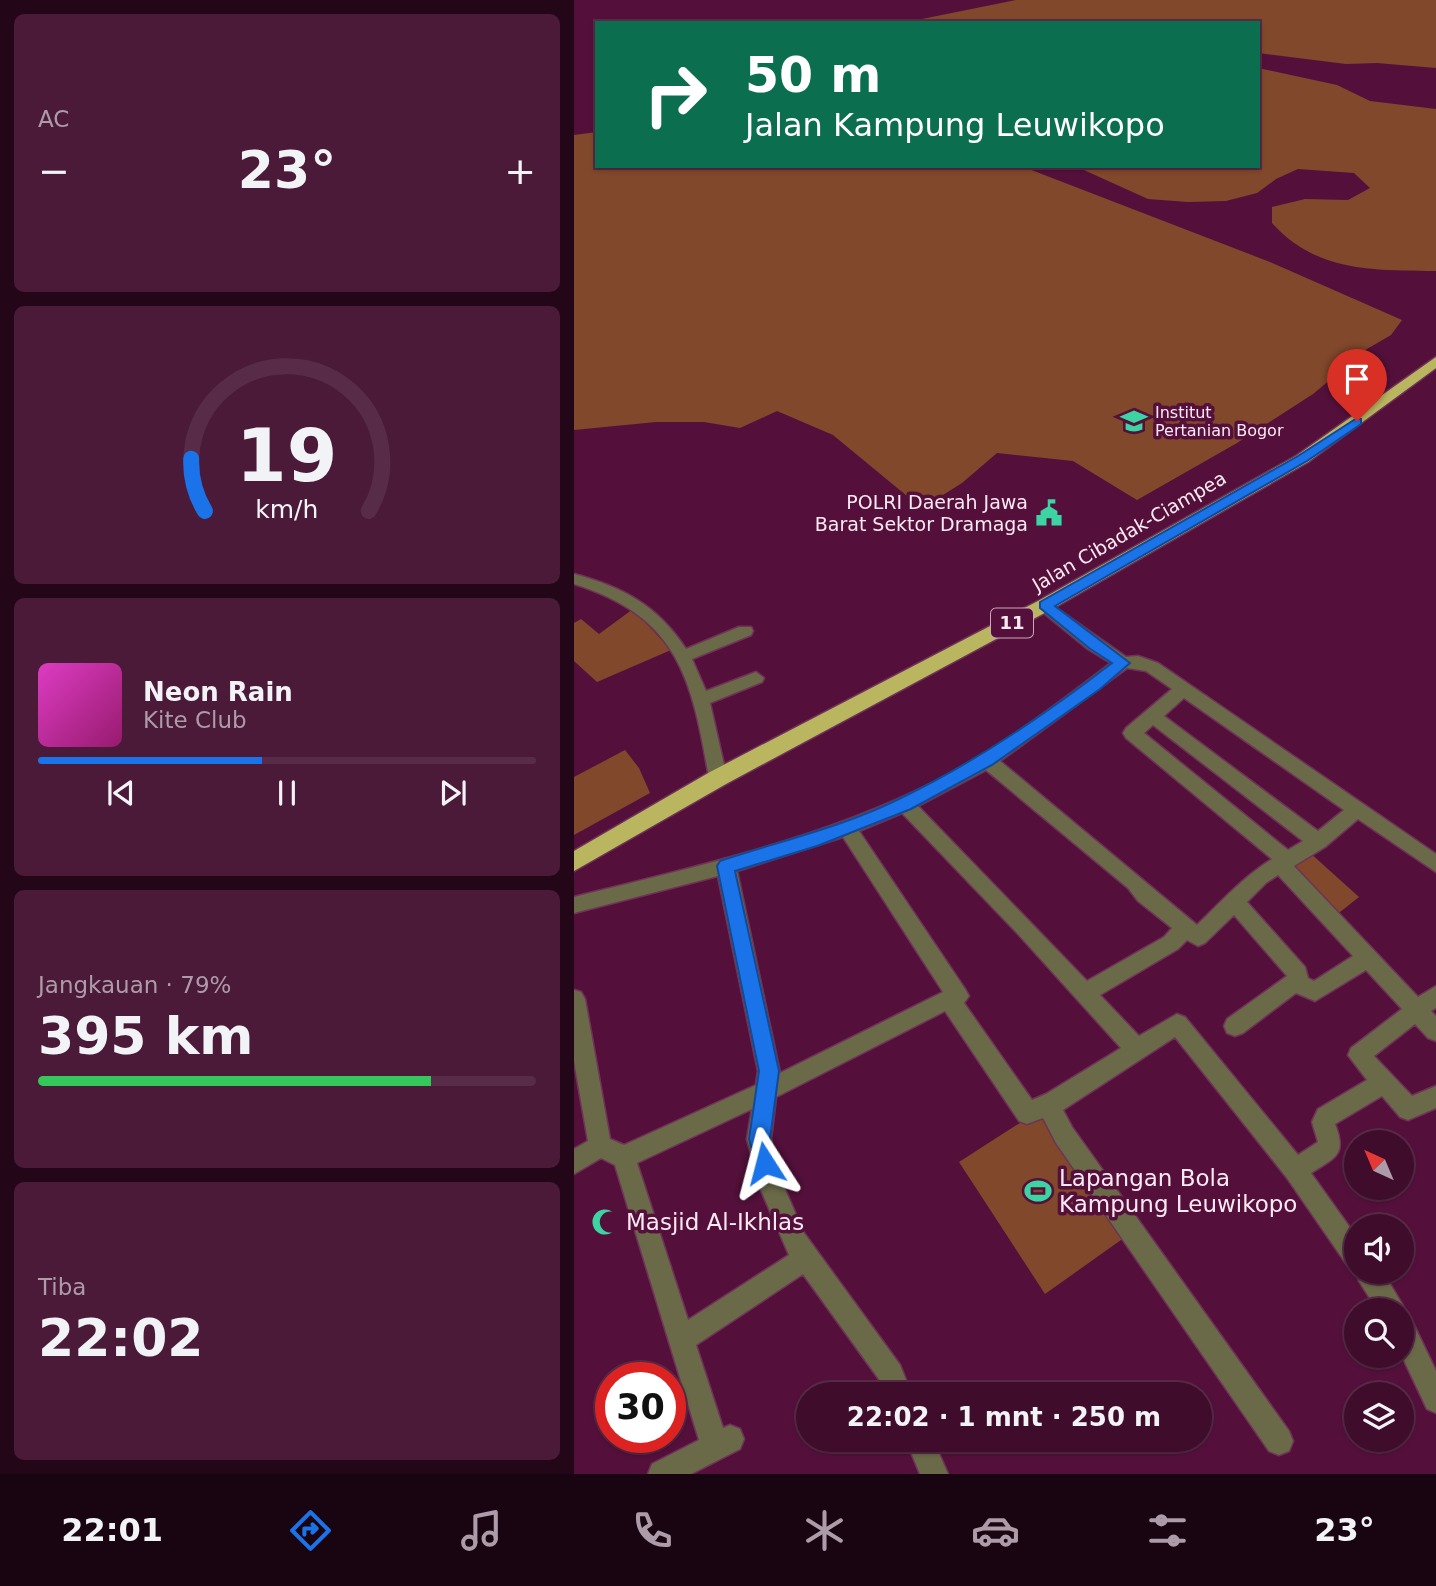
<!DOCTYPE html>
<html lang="id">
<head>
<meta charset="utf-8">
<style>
  :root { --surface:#3f0c2c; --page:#4a1a38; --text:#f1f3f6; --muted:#ad9ba9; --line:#582c48; --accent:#1a73e8 }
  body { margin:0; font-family:"DejaVu Sans",sans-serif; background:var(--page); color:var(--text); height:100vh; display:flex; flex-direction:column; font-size:26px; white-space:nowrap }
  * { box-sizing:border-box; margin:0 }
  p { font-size:23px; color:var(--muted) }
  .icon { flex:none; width:38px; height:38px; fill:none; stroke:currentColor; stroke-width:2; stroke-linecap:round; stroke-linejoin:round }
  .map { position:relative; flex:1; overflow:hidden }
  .sheet { display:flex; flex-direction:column; gap:14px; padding:14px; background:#230718; width:574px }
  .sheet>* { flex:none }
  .banner { position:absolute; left:21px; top:21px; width:665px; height:147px; border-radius:0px; box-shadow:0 2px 5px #0004,0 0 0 2px var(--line); background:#0b6e4f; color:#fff; overflow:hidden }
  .needle { width:46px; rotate:316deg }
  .tools { position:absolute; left:770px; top:1130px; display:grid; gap:14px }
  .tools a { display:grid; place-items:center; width:70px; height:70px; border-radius:50%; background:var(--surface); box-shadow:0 2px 5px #0004,0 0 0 2px var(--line); font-size:35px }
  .speed { position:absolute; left:21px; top:1362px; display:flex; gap:14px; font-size:35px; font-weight:700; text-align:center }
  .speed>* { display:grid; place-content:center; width:91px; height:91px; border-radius:50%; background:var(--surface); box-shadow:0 2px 5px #0004,0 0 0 2px var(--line); line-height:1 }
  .speed .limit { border:10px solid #d22; background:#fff; color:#111 }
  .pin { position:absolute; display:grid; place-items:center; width:60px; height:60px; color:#fff; margin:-72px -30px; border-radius:50% 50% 50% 0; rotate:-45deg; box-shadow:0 0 7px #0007 }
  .pin .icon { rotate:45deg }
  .me { position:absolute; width:77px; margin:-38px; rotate:351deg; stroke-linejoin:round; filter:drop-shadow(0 0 5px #0008) }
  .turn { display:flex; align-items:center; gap:24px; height:147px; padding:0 35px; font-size:32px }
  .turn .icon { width:91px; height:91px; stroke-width:2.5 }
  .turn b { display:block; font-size:49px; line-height:60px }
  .big { font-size:52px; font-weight:700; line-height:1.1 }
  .sheet .tile { flex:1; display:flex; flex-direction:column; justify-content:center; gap:10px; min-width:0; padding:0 24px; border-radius:10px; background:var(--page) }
  .sheet .dial { align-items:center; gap:0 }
  .dial svg { height:182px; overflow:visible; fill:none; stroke:var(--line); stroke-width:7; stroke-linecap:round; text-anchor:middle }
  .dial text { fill:var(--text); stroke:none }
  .song { display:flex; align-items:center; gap:21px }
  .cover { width:84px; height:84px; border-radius:10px; background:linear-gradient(135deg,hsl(310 70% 55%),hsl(320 70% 35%)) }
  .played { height:7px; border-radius:4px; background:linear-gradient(90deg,var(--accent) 45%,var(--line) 45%) }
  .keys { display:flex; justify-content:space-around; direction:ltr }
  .heat { display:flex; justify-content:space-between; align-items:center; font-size:38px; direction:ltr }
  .charge { height:10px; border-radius:5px; background:linear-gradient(90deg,#34c759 79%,var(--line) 0) }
  .trip { position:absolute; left:222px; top:1382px; width:416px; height:70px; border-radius:35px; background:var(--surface); box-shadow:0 2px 5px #0004,0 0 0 2px var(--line); font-weight:700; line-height:70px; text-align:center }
  .menu { display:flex; height:112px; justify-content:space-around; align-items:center; background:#190512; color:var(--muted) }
  .menu .icon { width:49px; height:49px }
  .menu .on { color:var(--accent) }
  .menu b { font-size:32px; color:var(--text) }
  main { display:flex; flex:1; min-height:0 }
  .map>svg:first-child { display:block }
  .green { fill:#81482b }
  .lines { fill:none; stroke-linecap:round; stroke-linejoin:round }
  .minor-casing { stroke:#6f3358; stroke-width:3 }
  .highway-casing { stroke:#6f3358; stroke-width:3 }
  .minor { fill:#6a6948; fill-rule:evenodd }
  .highway { fill:#bab660; fill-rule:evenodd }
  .route { fill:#1a73e8; stroke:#114b97; stroke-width:2 }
  .labels { text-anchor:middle; stroke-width:7; stroke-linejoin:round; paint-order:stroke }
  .far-poi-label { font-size:16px; fill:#fbe9f2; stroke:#54103b; text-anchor:start }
  .shield { fill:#54103b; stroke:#c9a8bb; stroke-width:2 }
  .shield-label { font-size:18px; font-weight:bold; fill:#fbe9f2 }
  .poi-label { font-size:19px; fill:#fbe9f2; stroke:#54103b; text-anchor:end }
  .street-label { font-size:19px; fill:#fbe9f2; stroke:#54103b }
  .near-poi-label { font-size:23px; fill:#fbe9f2; stroke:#54103b; text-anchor:start }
</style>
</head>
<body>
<main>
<section class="sheet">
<div class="tile"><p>AC</p>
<div class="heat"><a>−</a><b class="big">23°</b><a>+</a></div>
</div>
<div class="tile dial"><svg viewBox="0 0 100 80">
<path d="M14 69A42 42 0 1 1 86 69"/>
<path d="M14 69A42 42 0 0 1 8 46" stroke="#1a73e8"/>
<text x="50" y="56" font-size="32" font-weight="700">19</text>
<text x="50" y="72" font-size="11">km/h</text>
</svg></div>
<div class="tile">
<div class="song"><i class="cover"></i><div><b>Neon Rain</b><p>Kite Club</p></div></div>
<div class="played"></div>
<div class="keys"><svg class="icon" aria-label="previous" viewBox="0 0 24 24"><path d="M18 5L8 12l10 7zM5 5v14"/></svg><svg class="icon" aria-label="pause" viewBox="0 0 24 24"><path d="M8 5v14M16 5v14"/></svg><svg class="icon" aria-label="next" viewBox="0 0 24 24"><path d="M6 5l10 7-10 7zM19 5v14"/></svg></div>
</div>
<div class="tile"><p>Jangkauan · 79%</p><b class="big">395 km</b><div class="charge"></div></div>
<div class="tile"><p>Tiba</p><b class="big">22:02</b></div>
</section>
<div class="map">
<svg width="862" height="1474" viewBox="0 0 862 1474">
  <rect width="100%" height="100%" fill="#54103b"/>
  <g class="green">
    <path d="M442,0h420v68l-59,-5 -31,1 -88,-11v-30h-315l-26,-3z"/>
    <path d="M684,68l79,17 33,16 66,8v162c-62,-1 -119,2 -164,-48v-16l33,-8 43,1 22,-12 -16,-15 -56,-4 -22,10 -19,14 -31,8 -38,1 -40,-3 -73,-33h183z"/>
    <path d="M23,132v34h424l249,96 132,58 -11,15 -24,14 -54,45 -76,49 -100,57 -64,-39 -76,-8 -35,30 -30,19 -19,-1 -80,-66 -56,-24 -37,17 -36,-6h-48l-82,8v-295z"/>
    <path d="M59,609l38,41 -74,32 -23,-21v-38l7,-4 18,15z"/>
    <path d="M51,750l14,18 11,25 -76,42v-58z"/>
    <path d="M735,852l50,45 -24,19 -47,-48z"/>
    <path d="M466,1110l88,125 -83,59 -86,-132z"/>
  </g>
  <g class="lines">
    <g class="minor-casing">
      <g id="minor">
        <path d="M0,574c49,13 84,32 112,75l53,-22h12l2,4 -2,4 -59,24 14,32 50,-19 8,6 -2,4 -52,21 17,75 -3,5h-12l-3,-5c-17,-99 -30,-161 -135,-194z"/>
        <path d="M471,600l81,57 12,-1 20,7 278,191v18l-78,-53 -33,28 -31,19 124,131 18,-11v22l-5,3 5,5v25l-8,-3 -13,-14 -41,32 38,40 24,-10v22l-28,12 -8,-3 -18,-21 -47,28c12,31 1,33 -24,49l45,63v32l-9,-3 -60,-87 -112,-141 -112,73 9,17 217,304 4,10 -4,10 -10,4 -10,-4 -213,-308 -13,-25 -16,6 -8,-3 -74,-110 -169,86 -5,42 13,48 20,46 96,132 12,30h-26l-5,-13 -78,-108 -107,71 27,83 7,-3 10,4 4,10 -4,10 -49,25h-43l4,-10 47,-24 -84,-275 -14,-7 -27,16v-25l14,-8 -14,-80v-71l7,2 4,7 25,140 14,6 132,-60 2,-14 -40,-195 -144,37v-16c129,-32 261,-61 379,-125 56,-31 107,-70 158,-109l-23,-14 -49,-40 -2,-4 2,-4zM553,668l19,3 26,18 -46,39 -3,5 3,5 146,121c-29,18 -50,42 -75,66l-197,-164zM610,698l160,112 -26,21 -154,-115zM579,725l150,116 -15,9 -144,-117zM412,770l142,118 10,13 34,27 -8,9 -77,44 -169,-175zM328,813l116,121 103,114 -75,46 -14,6 -68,-97 5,-7 -4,-7 -106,-158zM269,837l100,155 -163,81 -43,-202zM704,875l75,81 -39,25 -6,-3 -3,-11 -58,-65 19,-19zM660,915l53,61 -60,43 -3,7 3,7 8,3 8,-3 53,-40 19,8 51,-31 36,39 -51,39 -3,7 19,25 -49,29 -6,13 6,20 -20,13 -113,-138 -8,-3 -38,22 -39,-41 78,-46 9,-9 11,6 7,-3zM178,1109l-5,30 13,49 29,67 -101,65 -51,-157z"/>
        <path d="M782,1270l27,2 23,39 -2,5 7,3 25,52v42l-9,-4 -25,-53v-45h-24l-19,-30z"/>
        <path d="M332,1440h27l15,34h-28z"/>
      </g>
    </g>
    <g class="highway-casing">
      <path id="highway" d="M862,357v11l-128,94 -256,147 -326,175 -152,87v-20l136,-79 328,-171 258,-145z"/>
    </g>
    <use href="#minor" class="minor"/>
    <use href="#highway" class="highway"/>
  </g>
  <path class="route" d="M783,418l4,1v5l-54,37 -252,145 75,57 -30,26 -108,76 -81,44 -94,37 -82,25 44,200 -9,68 6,24 -3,8 -8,3 -7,-3 -9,-32 10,-68 -42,-205 3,-5c60,-20 123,-34 181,-63 75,-36 145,-84 211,-135l-23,-15 -49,-40v-6l258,-146z"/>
  <defs>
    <g id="university-bare" transform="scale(2.1)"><path d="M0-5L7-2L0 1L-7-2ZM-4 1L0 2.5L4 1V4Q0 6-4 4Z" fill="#3dd4a3" stroke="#54103b" stroke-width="2.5" paint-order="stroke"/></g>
    <g id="civic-bare" transform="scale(2.1)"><path d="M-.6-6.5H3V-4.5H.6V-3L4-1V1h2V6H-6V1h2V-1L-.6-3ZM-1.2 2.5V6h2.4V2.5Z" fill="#3dd4a3" stroke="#54103b" stroke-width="2.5" paint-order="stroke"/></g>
    <g id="stadium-bare" transform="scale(2.1)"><path d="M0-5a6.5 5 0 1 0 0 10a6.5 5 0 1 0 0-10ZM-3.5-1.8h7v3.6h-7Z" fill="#3dd4a3" stroke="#54103b" stroke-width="2.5" paint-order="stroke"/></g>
    <g id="mosque-bare" transform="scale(2.1)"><path d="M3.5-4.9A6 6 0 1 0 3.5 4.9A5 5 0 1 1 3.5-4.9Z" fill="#3dd4a3" stroke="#54103b" stroke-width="2.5" paint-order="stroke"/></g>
  </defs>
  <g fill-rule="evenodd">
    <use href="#university-bare" x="560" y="421"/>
    <use href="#civic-bare" x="475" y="513"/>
    <use href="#stadium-bare" x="464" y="1191"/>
    <use href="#mosque-bare" x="31" y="1222"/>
  </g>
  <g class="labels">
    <g class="far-poi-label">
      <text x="581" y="418">Institut<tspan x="581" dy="18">Pertanian Bogor</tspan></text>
    </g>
    <rect class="shield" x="417" y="608.5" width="42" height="29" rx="5"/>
    <g class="shield-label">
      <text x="438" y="629">11</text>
    </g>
    <g class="poi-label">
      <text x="454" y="509">POLRI Daerah Jawa<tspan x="454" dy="22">Barat Sektor Dramaga</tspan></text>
    </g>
    <g class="street-label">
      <text transform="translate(555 531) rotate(-30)" y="7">Jalan Cibadak-Ciampea</text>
    </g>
    <g class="near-poi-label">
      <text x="485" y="1186">Lapangan Bola<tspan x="485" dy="26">Kampung Leuwikopo</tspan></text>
      <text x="52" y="1230">Masjid Al-Ikhlas</text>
    </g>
  </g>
</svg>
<div class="tools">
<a><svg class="needle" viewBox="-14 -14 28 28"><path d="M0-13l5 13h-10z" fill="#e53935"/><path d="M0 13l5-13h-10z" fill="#ad9ba9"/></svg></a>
<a><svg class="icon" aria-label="sound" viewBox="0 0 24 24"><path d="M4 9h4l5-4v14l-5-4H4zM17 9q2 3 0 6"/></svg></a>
<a><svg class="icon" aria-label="search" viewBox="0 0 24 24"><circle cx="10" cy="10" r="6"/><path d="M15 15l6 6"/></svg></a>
<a><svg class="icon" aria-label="layers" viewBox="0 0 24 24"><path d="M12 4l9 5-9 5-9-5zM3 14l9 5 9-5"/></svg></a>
</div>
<div class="speed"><div class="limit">30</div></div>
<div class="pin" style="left:783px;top:421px;background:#d93025"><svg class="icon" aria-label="arrive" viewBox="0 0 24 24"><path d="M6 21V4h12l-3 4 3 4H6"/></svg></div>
<svg class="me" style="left:191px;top:1163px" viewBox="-20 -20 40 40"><path d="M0-17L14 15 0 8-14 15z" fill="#1a73e8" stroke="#fff" stroke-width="4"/></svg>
<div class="trip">22:02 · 1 mnt · 250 m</div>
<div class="banner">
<div class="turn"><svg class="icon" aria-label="right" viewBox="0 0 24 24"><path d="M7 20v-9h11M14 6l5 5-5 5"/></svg><div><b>50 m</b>Jalan Kampung Leuwikopo</div></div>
</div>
</div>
</main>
<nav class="menu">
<b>22:01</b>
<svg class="icon on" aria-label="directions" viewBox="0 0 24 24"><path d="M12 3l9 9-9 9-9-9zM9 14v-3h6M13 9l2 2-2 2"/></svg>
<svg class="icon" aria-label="music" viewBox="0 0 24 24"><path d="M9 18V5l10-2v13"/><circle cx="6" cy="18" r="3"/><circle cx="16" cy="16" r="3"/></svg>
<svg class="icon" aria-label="phone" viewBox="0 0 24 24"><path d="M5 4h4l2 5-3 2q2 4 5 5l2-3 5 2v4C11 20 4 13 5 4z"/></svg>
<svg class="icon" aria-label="climate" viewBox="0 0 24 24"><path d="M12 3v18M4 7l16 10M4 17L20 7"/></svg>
<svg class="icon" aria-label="car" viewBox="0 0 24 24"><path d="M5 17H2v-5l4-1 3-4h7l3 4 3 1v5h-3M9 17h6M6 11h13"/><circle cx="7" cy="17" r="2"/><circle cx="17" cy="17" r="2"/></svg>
<svg class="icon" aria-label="filters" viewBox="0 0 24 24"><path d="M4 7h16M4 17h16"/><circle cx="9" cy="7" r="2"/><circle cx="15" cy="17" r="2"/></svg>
<b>23°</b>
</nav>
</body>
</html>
